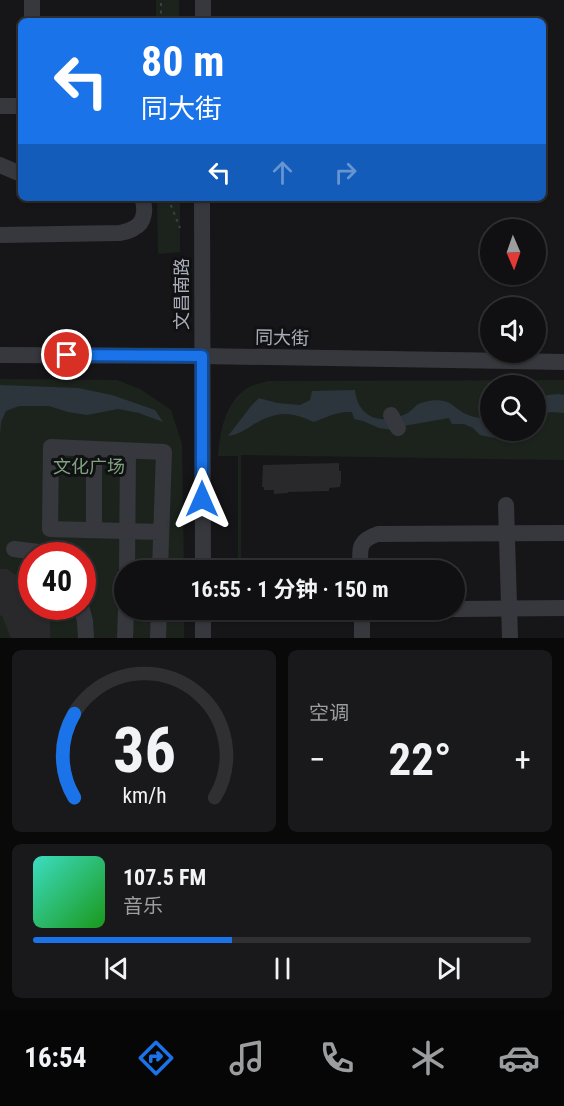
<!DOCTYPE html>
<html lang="zh">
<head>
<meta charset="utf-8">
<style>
  :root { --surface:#101012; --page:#19191b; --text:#f1f3f6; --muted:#9c9d9f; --line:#303032; --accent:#1a73e8 }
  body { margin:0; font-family:"Roboto Condensed","Noto Sans SC",sans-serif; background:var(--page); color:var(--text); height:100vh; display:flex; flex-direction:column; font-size:22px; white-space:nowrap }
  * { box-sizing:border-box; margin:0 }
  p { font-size:20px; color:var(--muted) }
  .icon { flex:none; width:33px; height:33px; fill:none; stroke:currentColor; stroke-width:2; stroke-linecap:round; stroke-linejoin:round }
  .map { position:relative; height:638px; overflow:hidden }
  .sheet { display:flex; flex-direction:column; gap:12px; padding:12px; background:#09090a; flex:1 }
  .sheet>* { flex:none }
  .hud { position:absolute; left:18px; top:18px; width:528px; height:183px; border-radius:9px; box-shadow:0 2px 4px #0004,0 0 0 2px var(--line); background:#1a73e8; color:#fff; overflow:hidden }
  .needle { width:39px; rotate:178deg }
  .tools { position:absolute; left:480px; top:219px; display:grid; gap:12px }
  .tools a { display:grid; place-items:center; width:66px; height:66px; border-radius:50%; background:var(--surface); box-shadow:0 2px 4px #0004,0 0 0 2px var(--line); font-size:30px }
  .speed { position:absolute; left:18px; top:542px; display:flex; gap:12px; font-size:30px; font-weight:700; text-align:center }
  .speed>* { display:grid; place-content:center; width:78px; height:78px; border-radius:50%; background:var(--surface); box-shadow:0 2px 4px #0004,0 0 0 2px var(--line); line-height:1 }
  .speed .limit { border:9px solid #d22; background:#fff; color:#111 }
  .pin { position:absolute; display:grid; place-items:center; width:51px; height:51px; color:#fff; margin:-26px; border:3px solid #fff; border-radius:50%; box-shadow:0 2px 6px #0007 }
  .me { position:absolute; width:66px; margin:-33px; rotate:0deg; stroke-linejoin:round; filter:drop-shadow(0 0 4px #0008) }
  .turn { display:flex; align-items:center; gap:21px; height:126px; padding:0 24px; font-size:27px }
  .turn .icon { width:78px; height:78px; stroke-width:2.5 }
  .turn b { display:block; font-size:42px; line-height:51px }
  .lanes { display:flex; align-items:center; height:57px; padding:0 24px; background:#0003; justify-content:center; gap:30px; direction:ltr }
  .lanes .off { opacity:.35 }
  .big { font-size:45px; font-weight:700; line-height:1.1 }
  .sheet .tile { flex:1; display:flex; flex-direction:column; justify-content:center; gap:9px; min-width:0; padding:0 21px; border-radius:9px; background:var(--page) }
  .sheet .dial { align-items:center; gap:0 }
  .dial svg { height:156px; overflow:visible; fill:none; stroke:var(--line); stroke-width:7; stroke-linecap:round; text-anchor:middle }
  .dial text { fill:var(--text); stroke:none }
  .song { display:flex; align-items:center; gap:18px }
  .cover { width:72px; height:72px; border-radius:9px; background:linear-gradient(135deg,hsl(170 70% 55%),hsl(120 70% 35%)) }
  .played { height:6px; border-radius:3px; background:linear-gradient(90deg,var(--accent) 40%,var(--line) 40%) }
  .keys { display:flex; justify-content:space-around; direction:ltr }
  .heat { display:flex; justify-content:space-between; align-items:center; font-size:33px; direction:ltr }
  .sheet .tiles { flex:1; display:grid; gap:12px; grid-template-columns:1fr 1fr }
  .tile:last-child { grid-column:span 2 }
  .trip { position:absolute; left:114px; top:560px; width:351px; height:60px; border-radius:30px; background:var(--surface); box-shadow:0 2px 4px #0004,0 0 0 2px var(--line); font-weight:700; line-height:60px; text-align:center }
  .menu { display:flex; height:96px; justify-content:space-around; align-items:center; background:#060607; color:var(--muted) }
  .menu .icon { width:42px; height:42px }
  .menu .active { color:var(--accent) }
  .menu b { font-size:27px; color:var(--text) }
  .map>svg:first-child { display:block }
  .green { fill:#1c231d; fill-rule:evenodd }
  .water { fill:#2c353c }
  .building { fill:#29292c }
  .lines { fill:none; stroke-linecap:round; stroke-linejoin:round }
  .path { stroke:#3d3f44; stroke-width:2; stroke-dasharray:3 4.5; stroke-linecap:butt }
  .minor { stroke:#37383d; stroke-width:16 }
  .route-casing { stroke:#114b97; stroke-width:15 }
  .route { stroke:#1a73e8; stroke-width:10 }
  .labels { text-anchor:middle; stroke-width:6; stroke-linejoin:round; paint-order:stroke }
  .street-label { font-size:18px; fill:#a8adb8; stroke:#111113 }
  .park-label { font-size:18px; fill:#7fa381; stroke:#111113 }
</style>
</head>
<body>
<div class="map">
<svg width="564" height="638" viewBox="0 0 564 638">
  <rect width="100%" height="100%" fill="#161618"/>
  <g class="green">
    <rect x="156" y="0" width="23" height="21"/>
    <path d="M157,198h23v54l-22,2z"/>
    <path d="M0,379l117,1 23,9 31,21 11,34 2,126h-60v39h60v29h-184zM32,555h50v51h-50z"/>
    <path d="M564,380v80l-323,-5v115h-3v-114h-20c2,-25 7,-55 31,-69 6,-3 13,-4 19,-6zM490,386h46v44h-46z"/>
  </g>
  <g class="water">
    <path d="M0,385l78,3 34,7 43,15 8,12 -24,-9 -21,-4 -31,6 -19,-3 -19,-6h-30l-13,5 -5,11 -1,14z"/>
    <path d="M355,390c3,29 27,35 51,24 4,-2 7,-6 11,-9 7,-4 19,-6 27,-4 9,2 15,11 24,14 6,3 16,3 22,4v11l22,1 -5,6 -12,1 -15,-3 -7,-7 -9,-4h-12l-3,-6 -46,8 -11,4 -13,-2 -16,-7 -9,-2 -2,-7c-14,-1 -26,5 -38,10 -25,-11 -36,-11 -60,2 -9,6 -15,10 -26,12l23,-30 8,-8 18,5 23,2 10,-5 2,-9z"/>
    <path d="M558,394l6,1v18l-13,-1 -15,3v-16l12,-4z"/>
  </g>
  <g class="building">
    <path d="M339,463v8h2v13h-1v3l-11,1v3l-41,1v1l-14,1v-4h-10v-3h-2l1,-22z"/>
    <path d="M337,559l1,11h-72v-8z"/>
    <path d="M0,569h7l25,18v19h14l4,4v28h-39l-9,-22 -2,-1z"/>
  </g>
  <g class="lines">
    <g class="path">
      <path d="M161,21v-21"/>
      <path d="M168,198l12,30"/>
    </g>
    <g class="minor">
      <path d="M32,0v21"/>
      <path d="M203,21v-21"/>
      <path d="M0,106h21"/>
      <path d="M0,165l21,9"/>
      <path d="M202,198l1,372"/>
      <path d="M0,235l120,-2c4,-1 10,-2 14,-5 11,-5 12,-20 8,-30"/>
      <path d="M0,355l202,1 362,6"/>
      <path d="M391,415l7,13"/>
      <path d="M94,449v80"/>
      <path d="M506,505l4,133"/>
      <path d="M14,549l25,3 3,3"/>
      <path d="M127,570l1,-119"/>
      <path d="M160,570l4,-118 -113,-5 -1,82 111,3"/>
      <path d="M361,570c-1,-19 -5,-29 17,-36l186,-1"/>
      <path d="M81,606l4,15 1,17"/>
      <path d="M203,609v29"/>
      <path d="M362,609v29"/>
      <path d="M362,610l202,-2"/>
      <path d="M125,638l1,-29"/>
      <path d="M158,638l1,-29"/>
    </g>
  </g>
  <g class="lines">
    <g class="route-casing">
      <path id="route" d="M67,355l135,1v143"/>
    </g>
    <use href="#route" class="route"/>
  </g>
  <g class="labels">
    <g class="street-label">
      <text transform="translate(182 294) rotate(-90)" y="6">文昌南路</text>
      <text transform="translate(282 338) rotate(1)" y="6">同大街</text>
    </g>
    <g class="park-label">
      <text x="89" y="473">文化广场</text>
    </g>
  </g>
</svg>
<div class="tools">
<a><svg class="needle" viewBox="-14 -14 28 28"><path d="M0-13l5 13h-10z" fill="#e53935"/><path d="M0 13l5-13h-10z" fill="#9c9d9f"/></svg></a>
<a><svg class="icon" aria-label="sound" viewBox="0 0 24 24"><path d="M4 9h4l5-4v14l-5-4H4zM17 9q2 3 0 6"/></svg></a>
<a><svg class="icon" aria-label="search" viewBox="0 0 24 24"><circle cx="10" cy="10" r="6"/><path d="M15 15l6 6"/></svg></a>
</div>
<div class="speed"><div class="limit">40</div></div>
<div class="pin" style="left:67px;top:355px;background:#d93025"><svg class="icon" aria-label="arrive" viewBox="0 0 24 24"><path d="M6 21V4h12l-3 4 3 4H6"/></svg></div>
<svg class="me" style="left:202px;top:499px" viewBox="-20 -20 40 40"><path d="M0-17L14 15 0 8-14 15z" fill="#1a73e8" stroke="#fff" stroke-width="4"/></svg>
<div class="trip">16:55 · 1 分钟 · 150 m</div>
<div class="hud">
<div class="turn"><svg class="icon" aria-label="left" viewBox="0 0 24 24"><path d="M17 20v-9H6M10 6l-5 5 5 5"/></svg><div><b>80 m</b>同大街</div></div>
<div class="lanes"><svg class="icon" aria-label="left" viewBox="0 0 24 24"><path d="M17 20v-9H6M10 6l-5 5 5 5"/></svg><svg class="icon off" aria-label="ahead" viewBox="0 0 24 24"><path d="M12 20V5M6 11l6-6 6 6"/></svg><svg class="icon off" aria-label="right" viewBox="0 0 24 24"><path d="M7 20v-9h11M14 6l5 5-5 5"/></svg></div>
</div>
</div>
<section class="sheet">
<div class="tiles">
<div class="tile dial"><svg viewBox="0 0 100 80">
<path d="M14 69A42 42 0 1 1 86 69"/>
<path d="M14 69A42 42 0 0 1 14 26" stroke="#1a73e8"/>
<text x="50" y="56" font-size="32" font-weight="700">36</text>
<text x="50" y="72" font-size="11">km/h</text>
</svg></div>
<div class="tile"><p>空调</p>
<div class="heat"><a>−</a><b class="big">22°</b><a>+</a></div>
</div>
<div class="tile">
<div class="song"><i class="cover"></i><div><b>107.5 FM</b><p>音乐</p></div></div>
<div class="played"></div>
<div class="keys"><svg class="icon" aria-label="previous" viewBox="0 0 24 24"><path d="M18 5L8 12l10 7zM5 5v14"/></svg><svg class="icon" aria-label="pause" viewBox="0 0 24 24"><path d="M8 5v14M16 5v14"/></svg><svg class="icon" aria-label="next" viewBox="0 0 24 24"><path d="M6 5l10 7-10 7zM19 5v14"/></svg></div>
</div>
</div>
</section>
<nav class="menu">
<b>16:54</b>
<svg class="icon active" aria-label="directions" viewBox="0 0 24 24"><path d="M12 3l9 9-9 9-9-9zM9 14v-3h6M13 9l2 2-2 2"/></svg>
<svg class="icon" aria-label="music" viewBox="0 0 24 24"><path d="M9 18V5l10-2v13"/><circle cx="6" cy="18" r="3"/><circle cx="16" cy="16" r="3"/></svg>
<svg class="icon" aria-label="phone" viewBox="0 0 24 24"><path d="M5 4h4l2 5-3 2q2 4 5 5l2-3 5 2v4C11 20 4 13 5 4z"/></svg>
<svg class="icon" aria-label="climate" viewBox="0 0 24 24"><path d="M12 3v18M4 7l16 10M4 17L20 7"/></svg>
<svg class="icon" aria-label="car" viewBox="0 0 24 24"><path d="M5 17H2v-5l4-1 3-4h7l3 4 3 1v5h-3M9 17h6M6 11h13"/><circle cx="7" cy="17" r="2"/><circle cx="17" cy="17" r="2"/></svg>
</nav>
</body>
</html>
